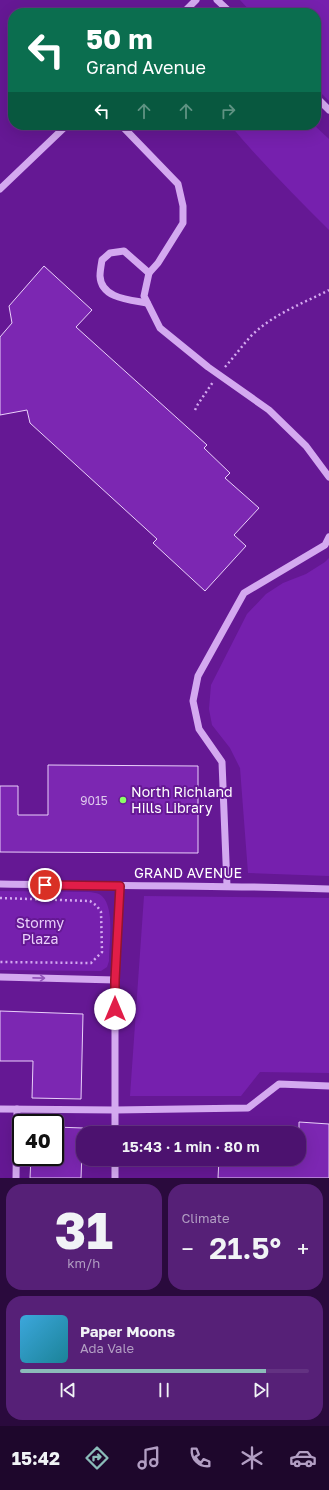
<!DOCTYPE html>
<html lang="en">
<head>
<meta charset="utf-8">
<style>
  :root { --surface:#4c126f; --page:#562077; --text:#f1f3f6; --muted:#b29ec3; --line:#633282; --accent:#8bbbb9 }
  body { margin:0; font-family:"Golos Text",sans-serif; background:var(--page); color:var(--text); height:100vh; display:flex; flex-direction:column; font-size:15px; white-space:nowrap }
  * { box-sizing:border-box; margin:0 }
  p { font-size:13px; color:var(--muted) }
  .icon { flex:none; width:22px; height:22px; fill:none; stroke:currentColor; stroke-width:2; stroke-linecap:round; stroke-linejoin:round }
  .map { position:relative; height:1178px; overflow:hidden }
  .panel { display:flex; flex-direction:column; gap:6px; padding:6px; background:#2a0a3d; flex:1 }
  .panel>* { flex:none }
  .banner { position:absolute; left:8px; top:8px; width:313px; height:122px; border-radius:16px; box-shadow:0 4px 16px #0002,0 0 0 1px var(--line); background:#0b6e4f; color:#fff; overflow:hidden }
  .speed { position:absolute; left:12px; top:1114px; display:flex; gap:8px; font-size:20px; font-weight:700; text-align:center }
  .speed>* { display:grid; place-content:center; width:52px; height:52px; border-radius:50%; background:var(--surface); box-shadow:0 4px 16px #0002,0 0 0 1px var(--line); line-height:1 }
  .speed .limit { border:2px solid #111; border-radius:6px; background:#fff; color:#111 }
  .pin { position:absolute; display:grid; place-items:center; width:34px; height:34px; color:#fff; margin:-17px; border:2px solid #fff; border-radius:50%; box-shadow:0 1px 4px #0007 }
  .me { position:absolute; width:44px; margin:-22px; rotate:0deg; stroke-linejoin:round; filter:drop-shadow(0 0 3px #0008) }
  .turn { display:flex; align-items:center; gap:14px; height:84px; padding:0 12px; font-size:18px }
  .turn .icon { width:52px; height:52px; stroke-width:2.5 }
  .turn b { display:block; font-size:28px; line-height:34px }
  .lanes { display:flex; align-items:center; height:38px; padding:0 12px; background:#0003; justify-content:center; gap:20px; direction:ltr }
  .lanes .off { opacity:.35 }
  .big { font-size:30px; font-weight:600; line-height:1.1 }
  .panel .tile { flex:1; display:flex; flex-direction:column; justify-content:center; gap:6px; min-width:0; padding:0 14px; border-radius:16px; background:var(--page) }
  .panel .dial { align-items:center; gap:0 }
  .dial b { font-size:52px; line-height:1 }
  .song { display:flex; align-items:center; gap:12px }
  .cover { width:48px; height:48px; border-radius:6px; background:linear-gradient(135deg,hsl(200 70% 55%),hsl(190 70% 35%)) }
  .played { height:4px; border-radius:2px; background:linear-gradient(90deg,var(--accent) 85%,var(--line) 85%) }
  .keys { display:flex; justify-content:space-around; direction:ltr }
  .heat { display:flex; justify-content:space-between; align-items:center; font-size:22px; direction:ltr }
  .panel .tiles { flex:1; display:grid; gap:6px; grid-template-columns:1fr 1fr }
  .tile:last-child { grid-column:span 2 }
  .trip { position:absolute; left:76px; top:1126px; width:230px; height:40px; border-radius:16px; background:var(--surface); box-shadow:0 4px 16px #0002,0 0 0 1px var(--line); font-weight:600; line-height:40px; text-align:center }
  .menu { display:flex; height:64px; justify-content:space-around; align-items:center; background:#1e072c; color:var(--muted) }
  .menu .icon { width:28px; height:28px }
  .menu .current { color:var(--accent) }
  .menu b { font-size:18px; color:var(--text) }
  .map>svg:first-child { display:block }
  .green { fill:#7620ae }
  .building { fill:#7c27b2; stroke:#ead0fb }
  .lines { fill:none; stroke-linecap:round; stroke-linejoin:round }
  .path { stroke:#d4a9f0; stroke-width:2.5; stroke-dasharray:2 3; stroke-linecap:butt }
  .minor { stroke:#d4a9f0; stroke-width:7 }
  .oneway { stroke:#9152b9 }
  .route-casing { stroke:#92132f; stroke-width:10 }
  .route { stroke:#e11d48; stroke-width:7 }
  .poi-dot { fill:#8bff68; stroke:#651894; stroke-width:1.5 }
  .labels { text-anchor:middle; stroke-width:4; stroke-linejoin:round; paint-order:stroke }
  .number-label { font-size:12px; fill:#dec9ec }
  .poi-label { font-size:14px; fill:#fff; stroke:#651894; text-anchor:start }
  .street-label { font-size:14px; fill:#fff; stroke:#651894 }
  .park-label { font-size:14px; fill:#ead0fb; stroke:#651894 }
</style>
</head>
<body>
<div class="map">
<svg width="329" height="1178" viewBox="0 0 329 1178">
  <rect width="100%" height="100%" fill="#651894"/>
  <g class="green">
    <path d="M240,0h89v101l-13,-13v-75h-64z"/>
    <path d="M230,125h84l15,14v91c-34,-34 -68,-68 -99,-105z"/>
    <path d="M329,558v318l-81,-3 -8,-105 -10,-20 -18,-23 -3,-16 2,-24 36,-71 19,-20 17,-11 23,-9 19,-12z"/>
    <path d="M0,891l89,1c3,0 7,1 10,2 17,9 10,50 10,67l-2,6 -6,4 -101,-1z"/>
    <path d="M144,896l185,2v175l-69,-1 -19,24h-111z"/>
  </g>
  <g class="building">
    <path d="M44,266l48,44 -16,17 131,118 -3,3 26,25 -5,5 34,30 -25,27 12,11 -41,45 -52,-48 4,-4 -127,-116 -3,-13 -27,5v-78l12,-14 -3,-17z"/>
    <path d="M48,765l150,1v87l-198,-1v-66h18v29h30z"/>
    <path d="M0,1011l83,3 -2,85 -49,-1 1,-37h-33z"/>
    <path d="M299,1122l30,2v54h-111l1,-19h80z"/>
    <path d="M55,1127l28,1 -2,50h-51l1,-21h24z"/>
  </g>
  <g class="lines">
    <g class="path">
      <path d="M225,367c9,-10 17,-21 26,-31 22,-22 51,-32 78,-46"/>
      <path d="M195,410l3,-6 15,-22"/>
      <path d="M0,898l90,3 7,5 4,6 1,40 -11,11 -91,-1"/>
    </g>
    <g class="minor">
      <path d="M217,0l14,13"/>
      <path d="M183,13l13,-13"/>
      <path d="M316,97l13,13"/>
      <path d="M121,125l57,59 5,22v17l-25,40 -9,10 -5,23 16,32 48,39 61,43 37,36 23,31"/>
      <path d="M0,189l67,-64"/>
      <path d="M147,303c-16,-3 -46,-4 -47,-27 0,-5 1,-10 2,-16l8,-7 14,-2 25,22"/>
      <path d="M0,884c110,2 219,1 329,5"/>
      <path d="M227,886l-5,-124 -23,-33 -6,-28 5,-25 46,-83 81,-48 4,-8"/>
      <path d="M0,977l115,3"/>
      <path d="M0,1109l115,1 133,-2 31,-24 50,2"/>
      <path d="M115,1133v-153l5,-93"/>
      <path d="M115,1159v19"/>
      <path d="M16,1178l1,-69"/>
    </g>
  </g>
  <defs><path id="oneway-shaft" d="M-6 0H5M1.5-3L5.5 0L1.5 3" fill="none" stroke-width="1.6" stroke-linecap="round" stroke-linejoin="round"/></defs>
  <use class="oneway" href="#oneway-shaft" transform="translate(39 978) rotate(1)"/>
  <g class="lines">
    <g class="route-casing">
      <path id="route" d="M45,885l75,1 -5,94v29"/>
    </g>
    <use href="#route" class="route"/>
  </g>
  <circle class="poi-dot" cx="123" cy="800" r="4"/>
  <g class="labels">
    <g class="number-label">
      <text x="94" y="805">9015</text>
    </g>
    <g class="poi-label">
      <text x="131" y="797">North Richland<tspan x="131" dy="16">Hills Library</tspan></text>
    </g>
    <g class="street-label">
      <text x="188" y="878">GRAND AVENUE</text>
    </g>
    <g class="park-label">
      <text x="40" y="928">Stormy<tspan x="40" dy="16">Plaza</tspan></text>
    </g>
  </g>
</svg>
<div class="speed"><div class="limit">40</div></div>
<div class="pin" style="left:45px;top:885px;background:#d93025"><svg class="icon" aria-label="arrive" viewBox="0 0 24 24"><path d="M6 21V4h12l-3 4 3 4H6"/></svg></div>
<svg class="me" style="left:115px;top:1009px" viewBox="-20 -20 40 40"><circle r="19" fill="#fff"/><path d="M0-13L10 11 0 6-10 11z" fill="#e11d48"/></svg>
<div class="trip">15:43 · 1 min · 80 m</div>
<div class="banner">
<div class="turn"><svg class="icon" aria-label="left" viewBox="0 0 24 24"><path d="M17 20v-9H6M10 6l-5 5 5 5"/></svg><div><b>50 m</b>Grand Avenue</div></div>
<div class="lanes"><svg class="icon" aria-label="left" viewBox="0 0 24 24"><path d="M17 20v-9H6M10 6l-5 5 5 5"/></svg><svg class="icon off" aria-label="ahead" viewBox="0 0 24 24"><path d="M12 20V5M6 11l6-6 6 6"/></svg><svg class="icon off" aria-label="ahead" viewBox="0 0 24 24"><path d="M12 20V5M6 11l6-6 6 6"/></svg><svg class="icon off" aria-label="right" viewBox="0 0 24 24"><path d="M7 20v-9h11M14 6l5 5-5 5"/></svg></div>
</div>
</div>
<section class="panel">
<div class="tiles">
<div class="tile dial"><b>31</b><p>km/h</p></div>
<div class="tile"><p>Climate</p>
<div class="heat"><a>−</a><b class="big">21.5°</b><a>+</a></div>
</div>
<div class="tile">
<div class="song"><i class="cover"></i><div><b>Paper Moons</b><p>Ada Vale</p></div></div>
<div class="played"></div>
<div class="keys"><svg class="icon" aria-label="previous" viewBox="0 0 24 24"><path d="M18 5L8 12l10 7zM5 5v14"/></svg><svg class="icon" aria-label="pause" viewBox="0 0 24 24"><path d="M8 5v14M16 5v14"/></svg><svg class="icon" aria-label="next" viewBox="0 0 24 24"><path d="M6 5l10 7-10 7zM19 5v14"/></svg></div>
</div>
</div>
</section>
<nav class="menu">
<b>15:42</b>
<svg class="icon current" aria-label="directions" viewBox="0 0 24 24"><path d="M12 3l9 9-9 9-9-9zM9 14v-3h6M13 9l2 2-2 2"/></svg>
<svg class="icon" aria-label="music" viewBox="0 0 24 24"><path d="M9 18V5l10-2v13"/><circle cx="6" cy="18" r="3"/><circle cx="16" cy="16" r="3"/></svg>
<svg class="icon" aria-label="phone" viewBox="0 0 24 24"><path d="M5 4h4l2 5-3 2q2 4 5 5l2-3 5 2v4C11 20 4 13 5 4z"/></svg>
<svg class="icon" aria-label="climate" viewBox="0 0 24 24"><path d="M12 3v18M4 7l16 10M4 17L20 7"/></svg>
<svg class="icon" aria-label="car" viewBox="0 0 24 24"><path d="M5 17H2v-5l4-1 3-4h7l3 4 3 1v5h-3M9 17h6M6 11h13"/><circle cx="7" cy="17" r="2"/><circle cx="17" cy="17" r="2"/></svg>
</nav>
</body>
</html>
